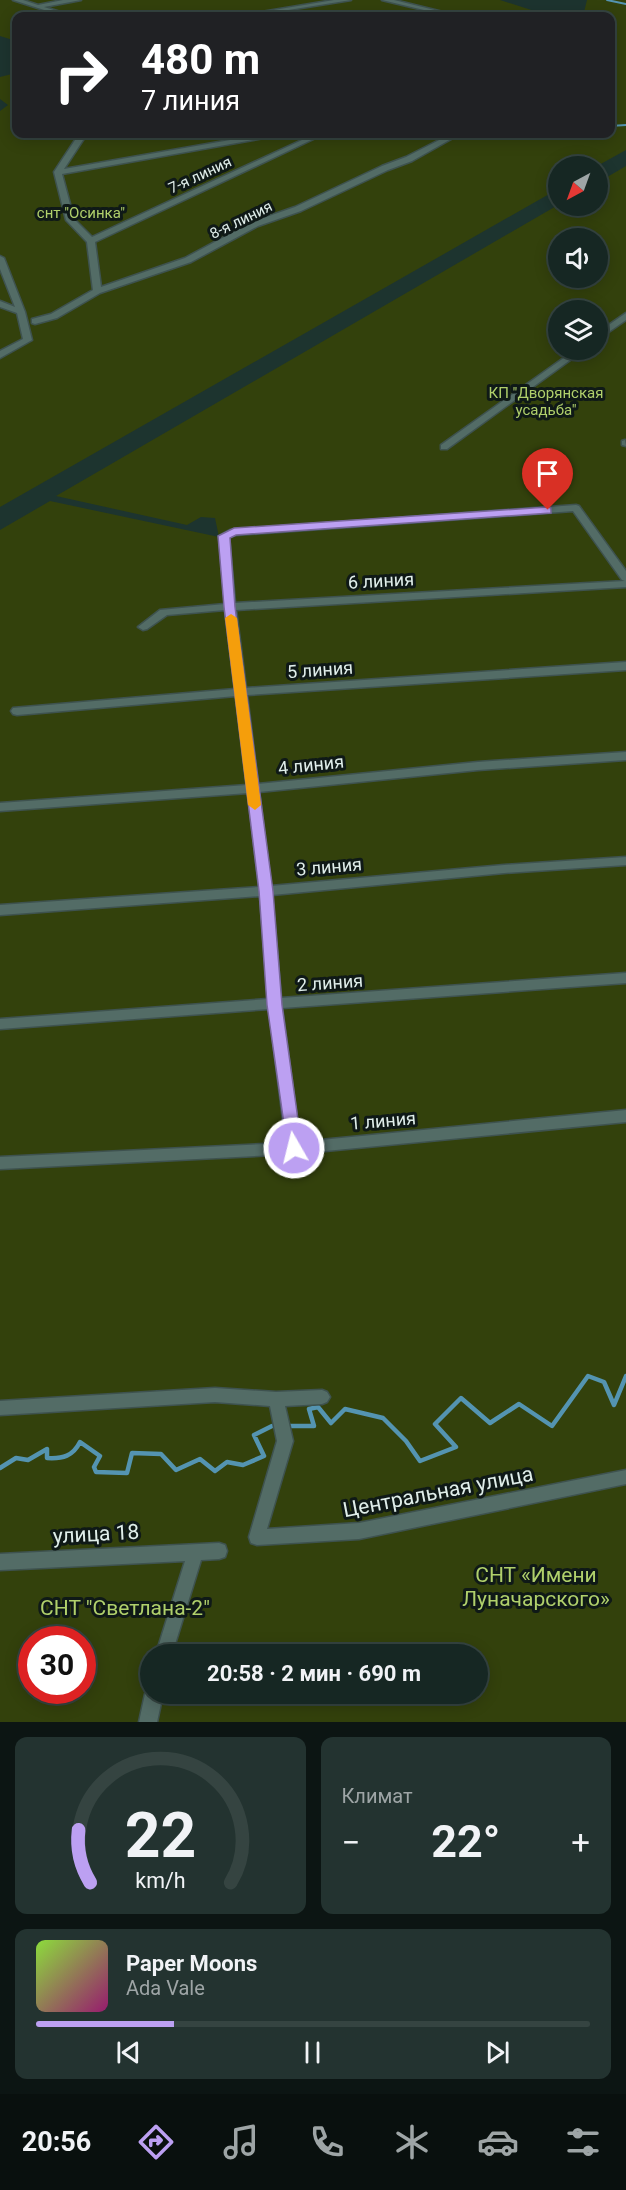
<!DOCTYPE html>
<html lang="ru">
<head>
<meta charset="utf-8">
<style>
  :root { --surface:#162723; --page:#233330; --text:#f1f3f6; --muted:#9ea5a6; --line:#354441; --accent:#bca0f2 }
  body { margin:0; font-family:Roboto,sans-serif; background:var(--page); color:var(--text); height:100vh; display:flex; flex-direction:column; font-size:22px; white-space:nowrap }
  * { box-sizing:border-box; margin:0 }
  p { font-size:20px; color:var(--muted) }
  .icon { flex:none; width:33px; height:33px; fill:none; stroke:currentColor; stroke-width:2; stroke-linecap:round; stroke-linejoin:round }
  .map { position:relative; height:1722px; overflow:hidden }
  .side { display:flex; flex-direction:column; gap:15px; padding:15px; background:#0c1513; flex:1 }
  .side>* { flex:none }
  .top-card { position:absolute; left:12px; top:12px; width:603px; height:126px; border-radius:12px; box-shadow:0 3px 15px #0003,0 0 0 2px var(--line); background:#202124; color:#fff; overflow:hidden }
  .needle { width:39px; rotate:221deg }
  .tools { position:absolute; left:548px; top:156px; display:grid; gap:12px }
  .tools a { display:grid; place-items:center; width:60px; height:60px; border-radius:50%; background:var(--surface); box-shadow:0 3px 15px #0003,0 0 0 2px var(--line); font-size:30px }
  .speed { position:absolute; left:18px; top:1626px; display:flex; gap:12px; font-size:30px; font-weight:700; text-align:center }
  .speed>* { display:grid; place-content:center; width:78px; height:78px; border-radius:50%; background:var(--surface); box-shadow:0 3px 15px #0003,0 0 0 2px var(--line); line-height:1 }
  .speed .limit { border:9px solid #d22; background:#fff; color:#111 }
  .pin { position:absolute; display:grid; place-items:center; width:51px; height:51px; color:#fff; margin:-62px -26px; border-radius:50% 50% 50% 0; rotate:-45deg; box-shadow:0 0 6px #0007 }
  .pin .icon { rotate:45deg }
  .me { position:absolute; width:66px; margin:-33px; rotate:352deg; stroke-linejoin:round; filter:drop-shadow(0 0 4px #0008) }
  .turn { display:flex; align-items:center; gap:21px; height:126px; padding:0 30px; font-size:27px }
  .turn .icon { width:78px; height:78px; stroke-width:2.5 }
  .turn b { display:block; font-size:42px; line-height:51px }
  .big { font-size:45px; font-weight:700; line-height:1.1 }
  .side .widget { flex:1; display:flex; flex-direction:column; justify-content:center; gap:9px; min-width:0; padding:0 21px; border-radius:12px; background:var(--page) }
  .side .dial { align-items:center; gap:0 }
  .dial svg { height:156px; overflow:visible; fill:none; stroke:var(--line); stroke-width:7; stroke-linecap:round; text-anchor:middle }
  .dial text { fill:var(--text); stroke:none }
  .song { display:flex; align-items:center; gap:18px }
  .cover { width:72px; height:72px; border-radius:9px; background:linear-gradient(135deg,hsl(90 70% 55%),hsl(320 70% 35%)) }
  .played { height:6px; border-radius:3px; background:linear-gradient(90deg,var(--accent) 25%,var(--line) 25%) }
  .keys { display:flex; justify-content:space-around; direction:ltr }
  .heat { display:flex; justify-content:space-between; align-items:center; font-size:33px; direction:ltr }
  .side .tiles { flex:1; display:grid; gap:15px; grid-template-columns:1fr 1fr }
  .widget:last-child { grid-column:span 2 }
  .trip { position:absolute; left:140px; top:1644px; width:348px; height:60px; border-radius:30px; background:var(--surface); box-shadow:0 3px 15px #0003,0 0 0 2px var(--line); font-weight:700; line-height:60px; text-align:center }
  .tabs { display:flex; height:96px; justify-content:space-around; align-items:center; background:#09100e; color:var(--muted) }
  .tabs .icon { width:42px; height:42px }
  .tabs .active { color:var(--accent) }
  .tabs b { font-size:27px; color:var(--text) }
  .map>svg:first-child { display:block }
  .green { fill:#33410c; fill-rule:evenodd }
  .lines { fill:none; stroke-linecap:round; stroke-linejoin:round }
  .stream-far1 { stroke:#5494b1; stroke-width:2 }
  .stream { stroke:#5494b1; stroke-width:4.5 }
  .street-casing { stroke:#3e524f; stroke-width:3 }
  .street { fill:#536c66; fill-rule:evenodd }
  .route { fill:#bca0f2; stroke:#7a689d; stroke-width:1.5 }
  .slow { fill:#f59e0b }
  .labels { text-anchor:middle; stroke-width:6; stroke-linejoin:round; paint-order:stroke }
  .far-street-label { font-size:15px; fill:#e0eeea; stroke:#0f1917 }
  .far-park-label { font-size:15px; fill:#b0d06b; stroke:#0f1917 }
  .street-label { font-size:18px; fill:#e0eeea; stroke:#0f1917 }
  .near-street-label { font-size:21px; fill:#e0eeea; stroke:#0f1917 }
  .near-park-label { font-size:21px; fill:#b0d06b; stroke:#0f1917 }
</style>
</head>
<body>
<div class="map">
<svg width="626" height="1722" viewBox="0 0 626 1722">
  <rect width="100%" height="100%" fill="#1d342f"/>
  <g class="green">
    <path d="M0,0h500l50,16h-534v25l-16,-5z"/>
    <path d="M587,0h39v150l-29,16h-39v23l-558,318v-396l8,-6 -8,-6v-22l16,-4v61h594v-118h-27z"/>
    <path d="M626,166v1556h-626v-1192l50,-29 169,36 -4,-19 -14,-1 -14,8 -131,-29 502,-291 39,1v-23zM558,238h39v40h-39zM558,310h39v40h-39zM32,1640h50v50h-50zM150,1654h327v40h-327z"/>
  </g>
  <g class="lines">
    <g class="stream-far1">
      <path d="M607,0l19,4"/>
      <path d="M610,126l16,-1"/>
    </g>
    <g class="stream">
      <path d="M287,1426h27l-5,-17 9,-2 13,16 14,-14 38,9 23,23 14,20 36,-14 -21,-23 26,-26 29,25 29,-19 33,22 36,-50 16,6 10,23 12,-29"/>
      <path d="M0,1468l16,-10 12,2 19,-11v9c16,1 26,-2 33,-16l20,14 -6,11 2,5 31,1 5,-20 29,1 15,16 24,-11 15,12 12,-9 16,3 21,-9 -10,-21 18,-9"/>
    </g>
    <g class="street-casing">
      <g id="street">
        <path d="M13,0h10l15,5 25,-5h18l-37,7 26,8 1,1h-8z"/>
        <path d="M334,0h17l-100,16h-13z"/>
        <path d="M382,0h12l65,16h-10z"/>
        <path d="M79,134h8l-23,35 201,-35h14l-4,2 -213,38 12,45 18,18 223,-103h9l-229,108 6,45 84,-29 67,-36 43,-15 87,-41 24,-9 45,-23h9l-48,27 -24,9 -87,41 -43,15 -67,36 -91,31 -43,25 -22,6 -3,-1v-4l19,-5 42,-24 -6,-48 -21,-22 -12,-48z"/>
        <path d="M0,256l4,2 21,54 7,28 -32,18v-7l23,-12 -6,-26 -17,-6v-6l15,6 -15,-38z"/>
        <path d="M626,313v7l-29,20v-7z"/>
        <path d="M575,350h9l-137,99h-6v-4z"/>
        <path d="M625,440l1,6 -4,-1v-4z"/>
        <path d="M576,505l3,1 47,65v16l-390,23 10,78 380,-26v8l-379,25 11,89 220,-22 148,-10v8l-148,10 -219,22 12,94 233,-21 122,-8v8l-122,8 -232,22 9,103 345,-25v10l-344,25 18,134 326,-32v12l-332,32 -294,15v-12l286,-14 -17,-134 -269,20v-10l268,-20 -8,-103 -260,19v-10l259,-18 -11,-94 -248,18v-8l247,-18 -11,-89 -219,19 -4,-1 -2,-3 2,-3 222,-19 -10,-79 -58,5 -20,14 -4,1 -5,-3 22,-17 65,-6 -6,-68 11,-6zM573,511l49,69 3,1 -390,22 -6,-66 7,-2z"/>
        <path d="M215,1388l61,4 46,-2 5,2 3,5 -3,5 -5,2 -37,2 8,35 -26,88 92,-6 267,-53v14l-267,55 -102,6 -6,-2 -2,-6 28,-96 -7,-35 -55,-4 -215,13v-14z"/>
        <path d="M219,1543l6,2 2,6 -2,6 -6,2 -18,1 -29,94h-16l29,-93 -185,9v-16z"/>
        <path d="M150,1687v7h13l-6,28h-18l6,-28z"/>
      </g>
    </g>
    <use href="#street" class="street"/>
  </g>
  <path class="route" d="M548,507l3,1v5l-315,22 -6,3 5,69 38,284 9,114 20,143 -2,4 -6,2 -6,-2 -21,-147 -8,-114 -35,-284 -6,-71 16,-8z"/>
  <path class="slow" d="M231,614l6,4 24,187 -6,5 -7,-5 -23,-187z"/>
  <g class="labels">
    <g class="far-street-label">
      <text transform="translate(200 175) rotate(-25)" y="5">7-я линия</text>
      <text transform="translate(241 220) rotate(-26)" y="5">8-я линия</text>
    </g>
    <g class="far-park-label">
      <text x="81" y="218">снт "Осинка"</text>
      <text x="546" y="398">КП "Дворянская<tspan x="546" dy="17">усадьба"</tspan></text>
    </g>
    <g class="street-label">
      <text transform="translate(381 581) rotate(-3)" y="6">6 линия</text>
      <text transform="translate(320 670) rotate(-4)" y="6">5 линия</text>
      <text transform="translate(311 765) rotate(-6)" y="6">4 линия</text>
      <text transform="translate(329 867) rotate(-5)" y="6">3 линия</text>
      <text transform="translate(330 983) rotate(-4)" y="6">2 линия</text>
      <text transform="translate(383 1121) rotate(-5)" y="6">1 линия</text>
    </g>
    <g class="near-street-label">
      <text transform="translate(438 1492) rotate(-11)" y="7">Центральная улица</text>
      <text transform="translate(96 1534) rotate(-3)" y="7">улица 18</text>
    </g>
    <g class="near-park-label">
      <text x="536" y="1582">СНТ «Имени<tspan x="536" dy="24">Луначарского»</tspan></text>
      <text x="125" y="1615">СНТ "Светлана-2"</text>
    </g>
  </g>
</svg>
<div class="tools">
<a><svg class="needle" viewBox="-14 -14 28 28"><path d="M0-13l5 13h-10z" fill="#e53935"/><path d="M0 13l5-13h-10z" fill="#9ea5a6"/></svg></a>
<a><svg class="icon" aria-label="sound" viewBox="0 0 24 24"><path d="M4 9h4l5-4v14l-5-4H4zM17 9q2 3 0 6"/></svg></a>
<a><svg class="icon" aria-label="layers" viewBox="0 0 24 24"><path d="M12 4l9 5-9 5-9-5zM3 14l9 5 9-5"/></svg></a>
</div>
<div class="speed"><div class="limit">30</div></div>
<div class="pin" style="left:548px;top:510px;background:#d93025"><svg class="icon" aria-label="arrive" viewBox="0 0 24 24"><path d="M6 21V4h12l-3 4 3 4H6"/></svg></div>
<svg class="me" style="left:294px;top:1148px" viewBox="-20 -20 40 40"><circle r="17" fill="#bca0f2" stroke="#fff" stroke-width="3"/><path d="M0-11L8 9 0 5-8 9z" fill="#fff"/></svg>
<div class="trip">20:58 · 2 мин · 690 m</div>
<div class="top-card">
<div class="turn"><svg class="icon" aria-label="right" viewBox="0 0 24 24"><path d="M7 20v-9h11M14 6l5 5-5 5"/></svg><div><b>480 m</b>7 линия</div></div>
</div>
</div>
<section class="side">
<div class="tiles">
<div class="widget dial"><svg viewBox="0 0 100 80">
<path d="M14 69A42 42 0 1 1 86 69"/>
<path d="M14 69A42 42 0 0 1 8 42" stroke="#bca0f2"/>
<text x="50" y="56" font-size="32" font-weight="700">22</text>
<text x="50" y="72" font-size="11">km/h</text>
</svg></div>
<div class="widget"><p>Климат</p>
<div class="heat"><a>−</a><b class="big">22°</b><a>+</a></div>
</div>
<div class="widget">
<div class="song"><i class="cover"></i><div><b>Paper Moons</b><p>Ada Vale</p></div></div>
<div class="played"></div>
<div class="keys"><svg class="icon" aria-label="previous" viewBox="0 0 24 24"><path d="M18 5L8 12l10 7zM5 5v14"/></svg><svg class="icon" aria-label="pause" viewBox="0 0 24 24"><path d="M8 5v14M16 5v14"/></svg><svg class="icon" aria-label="next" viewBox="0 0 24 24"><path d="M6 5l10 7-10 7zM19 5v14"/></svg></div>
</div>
</div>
</section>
<nav class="tabs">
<b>20:56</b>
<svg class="icon active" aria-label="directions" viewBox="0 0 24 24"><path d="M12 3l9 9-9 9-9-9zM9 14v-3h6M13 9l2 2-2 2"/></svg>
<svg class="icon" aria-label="music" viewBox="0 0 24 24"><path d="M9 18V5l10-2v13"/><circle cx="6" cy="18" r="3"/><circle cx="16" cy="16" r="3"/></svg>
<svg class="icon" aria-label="phone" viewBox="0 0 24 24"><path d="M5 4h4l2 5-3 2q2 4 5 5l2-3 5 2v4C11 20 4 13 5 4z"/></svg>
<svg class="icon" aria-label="climate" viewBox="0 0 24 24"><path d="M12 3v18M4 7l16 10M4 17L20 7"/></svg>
<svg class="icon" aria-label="car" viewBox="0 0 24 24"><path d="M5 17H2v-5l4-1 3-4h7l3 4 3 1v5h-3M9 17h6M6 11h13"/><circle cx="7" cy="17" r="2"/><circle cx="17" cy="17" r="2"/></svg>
<svg class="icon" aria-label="filters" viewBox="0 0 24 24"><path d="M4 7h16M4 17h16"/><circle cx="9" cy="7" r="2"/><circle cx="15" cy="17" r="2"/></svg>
</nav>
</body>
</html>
